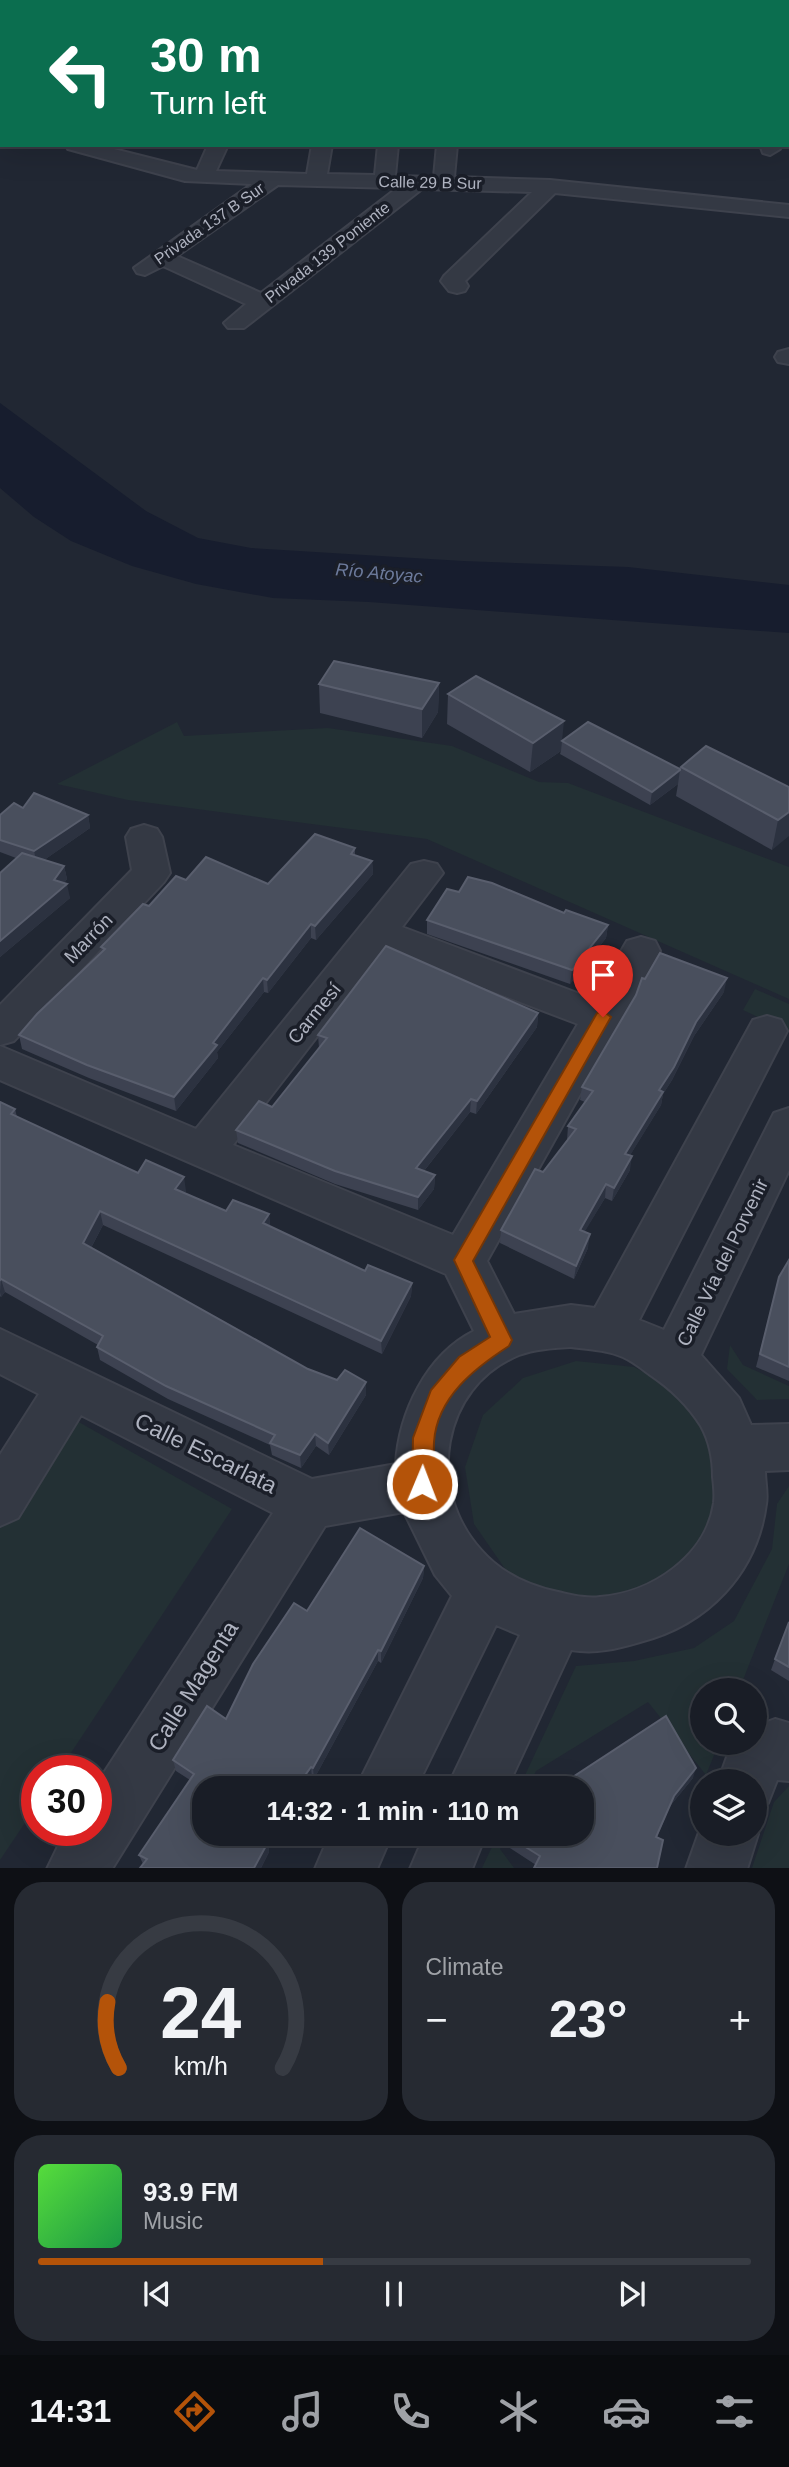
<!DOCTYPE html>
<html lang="en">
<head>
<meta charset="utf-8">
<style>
  :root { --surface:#191d26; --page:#262a32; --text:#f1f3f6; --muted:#9fa2a7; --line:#373b43; --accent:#b45309 }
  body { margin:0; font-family:Arial,sans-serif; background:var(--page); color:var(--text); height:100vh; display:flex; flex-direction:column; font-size:26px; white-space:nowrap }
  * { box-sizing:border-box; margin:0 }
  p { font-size:23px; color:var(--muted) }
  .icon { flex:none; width:38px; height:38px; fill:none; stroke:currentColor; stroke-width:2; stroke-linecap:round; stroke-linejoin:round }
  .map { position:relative; height:1868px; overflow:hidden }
  .side { display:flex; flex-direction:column; gap:14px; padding:14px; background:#0e1015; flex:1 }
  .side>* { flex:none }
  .guide { position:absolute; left:0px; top:0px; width:789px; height:147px; box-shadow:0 7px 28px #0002,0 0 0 2px var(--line); background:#0b6e4f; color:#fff; overflow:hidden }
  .tools { position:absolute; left:690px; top:1678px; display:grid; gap:14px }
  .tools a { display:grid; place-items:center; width:77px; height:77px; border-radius:50%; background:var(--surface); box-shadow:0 7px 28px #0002,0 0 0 2px var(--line); font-size:35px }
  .speed { position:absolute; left:21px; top:1755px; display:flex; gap:14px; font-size:35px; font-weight:700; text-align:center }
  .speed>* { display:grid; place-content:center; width:91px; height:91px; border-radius:50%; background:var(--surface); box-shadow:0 7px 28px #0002,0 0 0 2px var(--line); line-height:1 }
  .speed .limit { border:10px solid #d22; background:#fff; color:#111 }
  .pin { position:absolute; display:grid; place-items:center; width:60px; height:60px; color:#fff; margin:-72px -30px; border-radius:50% 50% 50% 0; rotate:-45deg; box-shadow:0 0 7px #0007 }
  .pin .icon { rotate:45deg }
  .me { position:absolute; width:77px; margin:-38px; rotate:1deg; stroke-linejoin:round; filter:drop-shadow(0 0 5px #0008) }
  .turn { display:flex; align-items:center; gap:24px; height:147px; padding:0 35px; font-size:32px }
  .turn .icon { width:91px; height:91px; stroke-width:2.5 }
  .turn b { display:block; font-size:49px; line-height:60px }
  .big { font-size:52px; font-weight:700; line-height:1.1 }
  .side .widget { flex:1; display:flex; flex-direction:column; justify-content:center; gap:10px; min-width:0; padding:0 24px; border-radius:28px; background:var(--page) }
  .side .dial { align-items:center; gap:0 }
  .dial svg { height:182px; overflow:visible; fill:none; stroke:var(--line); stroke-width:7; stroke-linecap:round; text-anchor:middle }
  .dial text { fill:var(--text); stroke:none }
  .song { display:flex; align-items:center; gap:21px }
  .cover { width:84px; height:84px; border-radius:10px; background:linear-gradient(135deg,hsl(110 70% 55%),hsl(140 70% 35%)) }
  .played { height:7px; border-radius:4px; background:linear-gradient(90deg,var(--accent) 40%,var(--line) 40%) }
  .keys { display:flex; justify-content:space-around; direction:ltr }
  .heat { display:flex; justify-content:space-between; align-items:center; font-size:38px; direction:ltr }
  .side .tiles { flex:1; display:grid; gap:14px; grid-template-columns:1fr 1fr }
  .widget:last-child { grid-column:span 2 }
  .trip { position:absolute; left:192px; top:1776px; width:402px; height:70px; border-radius:28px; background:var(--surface); box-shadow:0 7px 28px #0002,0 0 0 2px var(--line); font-weight:700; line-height:70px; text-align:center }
  .tabs { display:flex; height:112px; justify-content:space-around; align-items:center; background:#0a0c0f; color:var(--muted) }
  .tabs .icon { width:49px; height:49px }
  .tabs .current { color:var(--accent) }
  .tabs b { font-size:32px; color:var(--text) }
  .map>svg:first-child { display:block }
  .green { fill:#233034 }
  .water { fill:#171d2e }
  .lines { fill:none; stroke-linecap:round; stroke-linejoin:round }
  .minor-casing { stroke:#3e424d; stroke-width:4 }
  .minor { fill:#343944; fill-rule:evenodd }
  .wall { fill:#3d4251 }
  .shaded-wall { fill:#2c3240 }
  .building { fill:#494f5d; stroke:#595e6d; stroke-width:2 }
  .route { fill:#b45309; stroke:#753606; stroke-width:2 }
  .labels { text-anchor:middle; stroke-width:7; stroke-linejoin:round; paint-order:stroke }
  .far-street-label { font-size:16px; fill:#afb3c0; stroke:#1a1e28 }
  .far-water-label { font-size:18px; font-style:italic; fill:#6c7a9b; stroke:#1a1e28 }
  .street-label { font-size:19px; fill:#afb3c0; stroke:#1a1e28 }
  .near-street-label { font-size:23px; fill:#afb3c0; stroke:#1a1e28 }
</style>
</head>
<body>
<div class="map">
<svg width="789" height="1869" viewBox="0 0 789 1869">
  <rect width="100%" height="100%" fill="#212733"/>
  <g class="green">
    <path d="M177,722l7,14 144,-8 124,18 87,36 29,1 221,84v132l-362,-160 -299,-39 -71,-16z"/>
    <path d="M755,989l34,15v28l-46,-22z"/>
    <path d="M730,1345l13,20 46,21v13l-32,1 -30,-31z"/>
    <path d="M576,1361l58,6 53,28 55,102 -51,100 -124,13 -57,-34 -36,-52 -9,-57 18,-52 40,-37z"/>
    <path d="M70,1417l162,92 -173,262h-22v34l-37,55v-343z"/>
    <path d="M789,1486v78l-50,126h-37v53h17l-13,32 -58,-73 -112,69 -8,17h-9l57,-122 58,-5 60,-13 40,-27 38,-72 5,-45z"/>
    <path d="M789,1786v82h-37l22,-66z"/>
    <path d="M498,1834h9l-7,15 14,19h-32z"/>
  </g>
  <path class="water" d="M0,403l146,108 52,27 53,10 212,13 165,6 161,18v48l-420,-31 -96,-4 -77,-14 -64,-18 -61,-25 -37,-24 -34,-29z"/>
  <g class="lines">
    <g class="minor-casing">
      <g id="minor">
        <path d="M188,0h16l-17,2z"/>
        <path d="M264,0h16l-17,2z"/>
        <path d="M468,0h143l1,2h-143z"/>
        <rect x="727" y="0" width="16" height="2"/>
        <path d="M761,0h27l1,2 -1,2v-2z"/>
        <rect x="0" y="30" width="2" height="10"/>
        <rect x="0" y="58" width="2" height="10"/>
        <rect x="0" y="85" width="2" height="10"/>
        <rect x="0" y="123" width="2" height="12"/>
        <path d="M66,145h32l99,25 11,-25h20l-12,26 91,3 5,-29h20l-5,29 48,1 3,-30h20l-3,31 39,1 3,-32h20l-3,32 96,3 239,25v12l-234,-24 -90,88 3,5 -3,5 -8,2 -8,-2 -8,-10 3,-5 88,-84 -110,-3 -178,139h-16l-4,-5 22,-19 -83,-38 -18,9 -8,-2 -3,-5 118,-84 -67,-3 -117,-32zM278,185l119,3 -136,105 -84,-37z"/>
        <path d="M760,145h20v4l-10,6 -7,-2z"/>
        <path d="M789,349v15l-11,-2 -3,-5 3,-5z"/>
        <path d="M144,825l13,4 5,8 8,36 -6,9 -150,159 -14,4v-40l132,-135 -6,-33 5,-8z"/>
        <path d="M424,861l13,3 6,9 -41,54 191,72 34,-58 14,-4 14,4 5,10 -173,310 27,53 57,-9 24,3 158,-288 14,-4 14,4 6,11 -148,289 25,10 110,-217 15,-5v62l-88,185 38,43 12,27 38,-1v46l-24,1c0,11 3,23 1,33 -9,70 -59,121 -126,138 -24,7 -44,12 -69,8l-64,138h-60l73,-153 -24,-10 -80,163h-60l96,-192 -17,-21 -31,-63 -79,14 -213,343h-65l19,-39h30v-45l177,-272 -192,-98 -63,103 -18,8v-71l39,-61 -39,-20v-45l312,150 84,-15c3,-51 30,-109 78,-133l-28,-57 -446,-194v-34l196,83 215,-265zM384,950l194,74 -125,211 -220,-90zM571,1347c17,2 36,3 52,10 9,4 18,11 26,17 21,14 39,31 52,52 9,16 12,34 12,51 1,8 2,18 1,26 -8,54 -63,90 -114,94 -14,2 -28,-2 -42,-5 -29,-6 -57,-19 -77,-42 -55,-60 -41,-163 38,-195 16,-6 35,-7 52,-8z"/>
        <path d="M775,1719l14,4v58l-12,-1 -9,23 -14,6v-27h-36l14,-39h22v-16z"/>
        <path d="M702,1824v10h52v-10l4,10 -11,35h-61z"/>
        <path d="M330,1834h62l-15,35h-62z"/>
        <path d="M425,1834h61l-14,35h-62z"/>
      </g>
    </g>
    <use href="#minor" class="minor"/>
  </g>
  <g class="wall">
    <path d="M439,683l-1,29 -16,26 -102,-25 -1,-29z"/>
    <path d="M448,694l115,46 117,29 1,-2 108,20 -17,63 -96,-54 2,-12 -28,21 -90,-51 1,-3 -31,21 -83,-48z"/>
    <path d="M23,808l65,7 2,13 -46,32 20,6 3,13 -3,4 6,15 -70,59v-84l16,-15 -16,-6v-37z"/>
    <path d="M355,848v7l17,6 1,13 -57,66 -5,-2 -43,55 -4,-1 -47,60 1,6 -42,53 -87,-33 -67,-29 -3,-14 83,-83 -1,-5 48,-41 37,-26 82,4z"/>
    <path d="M459,892l105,21 44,12 -2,13 -36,46 -143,-50v-14z"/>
    <path d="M724,992l-30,44 -22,44 -9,14 -2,11 -31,50v15l-18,31 -7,-3 -21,34 4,16 -14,31 -74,-36 1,-13 67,-90h-1l1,-14 17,-24 -5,-2 2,-13z"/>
    <path d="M538,1013l-1,14 -61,87 -6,-2 -46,59 11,4 -1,14 -16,21 -83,-26 -97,-41 -2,-13 36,-23 47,-59 -1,-13z"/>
    <path d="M0,1102l15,7 2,8 121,56 48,18 -2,2 42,18 43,3 1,12 95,45 47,12 -1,13 -29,58 -279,-129 -12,23 217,121 58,26 -37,60 -13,-9 -15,22 -29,-13 -2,-10 -102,-46 -68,-39 -3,-13 1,-2 -93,-53 -4,5 -1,-1z"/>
    <path d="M789,1260v121l-33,-14 23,-90z"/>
    <path d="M424,1566l-1,12 -42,85 -3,-2 -64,118 -2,-1 -107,56h69l-6,10 1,8 -8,16h-121l3,-4 -4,-9 51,-75 -14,-9 -3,-11 53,-41 81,-108z"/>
    <path d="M789,1621v60l-18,-11z"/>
    <path d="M693,1778l-23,28 -13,31 -121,28 -29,-19 1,-10 22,-48h26z"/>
  </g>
  <g class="shaded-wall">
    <path d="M439,683l-1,29 -16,26v-29z"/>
    <path d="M564,721l-3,30 -31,21 3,-29z"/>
    <path d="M680,770l-2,14 -28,21 2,-13z"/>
    <path d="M789,812v24l-17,14 6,-30z"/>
    <path d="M88,815l2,13 -53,37 -3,-14z"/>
    <path d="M372,861l1,13 -57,66 -1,-14z"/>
    <path d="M64,866l3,13 -9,13 9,-8 3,14 -70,59v-16l54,-61z"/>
    <path d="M311,924v14l-43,55 -1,-13z"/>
    <path d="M608,925l-2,13 -36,46 2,-14z"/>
    <path d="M263,978l1,14 -47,60 1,6 -42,53 -2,-14 39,-54z"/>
    <path d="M727,978l-3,14 -30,44 -22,44 -9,14 -2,11 -38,62 2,-13 34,-64 37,-68z"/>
    <path d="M538,1013l-1,14 -61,87 1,-13z"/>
    <path d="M471,1099l-1,13 -54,69v-13z"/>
    <path d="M632,1156l-2,14 -18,31 2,-13z"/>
    <path d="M435,1175l-1,14 -16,21v-13z"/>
    <path d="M184,1177l2,14 -9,11 -2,-13z"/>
    <path d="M606,1184l-1,14 -27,45 2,-13z"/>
    <path d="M100,1211l3,14 -17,32 -3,-14z"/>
    <path d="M269,1214l1,13 -7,-4z"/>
    <path d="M590,1234l-2,14 -14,31 2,-13z"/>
    <path d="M1,1279l4,13 -4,5 -1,-5z"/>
    <path d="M412,1283l-1,13 -29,58 -1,-13z"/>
    <path d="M366,1382v13l-37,60 -1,-12z"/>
    <path d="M315,1434l1,12 -15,22 -1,-13z"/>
    <path d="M424,1566l-1,12 -42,85v-12z"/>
    <path d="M378,1650v11l-64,118 -1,-11z"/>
    <path d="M311,1767l1,11 -8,10h-8z"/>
    <path d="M696,1768l-3,10 -23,28 -18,40 22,-50z"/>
    <path d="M266,1834h8l-6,10 1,8 -8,16h-7l9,-29z"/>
  </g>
  <g class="building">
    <path d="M334,661l105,22 -17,26 -103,-25z"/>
    <path d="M476,676l88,45 -31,22 -85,-49z"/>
    <path d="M588,722l92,47v1l-28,22 -90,-51z"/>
    <path d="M706,746l83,41v25l-11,8 -97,-53z"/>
    <path d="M34,793l54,22 -54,36 -34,-11v-25l14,-12 9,5z"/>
    <path d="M315,834l40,14 -4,6 21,7 -57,65 -4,-2 -44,56 -4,-2 -50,65 4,2 -43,52 -87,-32 -68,-30 18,-21 68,-65 -4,-2 42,-43 6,2 27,-30 10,4 20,-23 62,27z"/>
    <path d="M22,853l42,13 -10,14 13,4 -67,57v-68z"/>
    <path d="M468,877l24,6 72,30 2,-3 42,15 -36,45 -145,-50 20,-31 12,3z"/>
    <path d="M386,946l152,67 -61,88 -6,-2 -55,69 19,7 -17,22 -83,-26 -99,-41 23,-29 13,6 55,-69 -9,-3z"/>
    <path d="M660,953l67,25 -31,44 -22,45 -15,23 4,2 -38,62 7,2 -18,32 -8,-4 -26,46 10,4 -14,32 -75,-36 34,-61 8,3 33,-43 -8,-3 25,-35 -11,-4 54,-92 6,-17 3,1z"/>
    <path d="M0,1102l15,7 -4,5 127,59 8,-13 38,17 -9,12 51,22 7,-11 36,14 -6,9 102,48 3,-6 44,18 -31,58 -281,-130 -17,32 225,126 29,11 8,-10 21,12 -38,61 -13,-9 -15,21 -30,-12 5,-8 -109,-49 -69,-39 6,-11 -102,-57 -1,1z"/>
    <path d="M789,1260v107l-29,-13 19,-77z"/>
    <path d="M360,1528l64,38 -43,85 -3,-1 -65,118 -2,-1 -15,21h-91v46h61l-3,5 5,3 -14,26h-114l7,-9 -8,-4 55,-81 -21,-14 34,-54 19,13 27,-55 41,-61 13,8z"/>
    <path d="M789,1622v45l-14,-8z"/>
    <path d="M666,1716l30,52 -22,28 -18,41 7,3 -6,28h-123l6,-12 -32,-20 1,-2h74v-46h-53l5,-10 21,10z"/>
  </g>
  <path class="route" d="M603,1011l8,6 -138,244 39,79 -3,6c-34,22 -72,51 -75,96 -1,16 3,34 -4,49l-8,3 -7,-3 -3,-7 1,-46 18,-48 28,-33 31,-20 -36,-77 143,-247z"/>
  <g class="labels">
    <g class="far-street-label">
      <text transform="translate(430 182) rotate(1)" y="6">Calle 29 B Sur</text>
      <text transform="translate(209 223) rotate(-35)" y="6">Privada 137 B Sur</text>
      <text transform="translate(327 252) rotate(-38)" y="6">Privada 139 Poniente</text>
    </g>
    <g class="far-water-label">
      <text transform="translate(379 573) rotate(5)" y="6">Río Atoyac</text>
    </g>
    <g class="street-label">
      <text transform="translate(88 938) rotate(-46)" y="7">Marrón</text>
      <text transform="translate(314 1013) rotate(-51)" y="7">Carmesí</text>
      <text transform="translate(722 1262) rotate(-64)" y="7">Calle Vía del Porvenir</text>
    </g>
    <g class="near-street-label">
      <text transform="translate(206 1453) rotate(26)" y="8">Calle Escarlata</text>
      <text transform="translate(193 1686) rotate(-58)" y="8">Calle Magenta</text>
    </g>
  </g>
</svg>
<div class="tools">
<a><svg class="icon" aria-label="search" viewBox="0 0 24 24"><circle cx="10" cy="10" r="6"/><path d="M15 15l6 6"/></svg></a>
<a><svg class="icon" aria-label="layers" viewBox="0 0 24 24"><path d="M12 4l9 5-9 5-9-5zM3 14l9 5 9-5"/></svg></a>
</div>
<div class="speed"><div class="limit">30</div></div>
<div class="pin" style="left:603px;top:1017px;background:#d93025"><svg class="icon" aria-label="arrive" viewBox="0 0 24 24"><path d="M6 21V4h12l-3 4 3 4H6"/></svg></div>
<svg class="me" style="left:422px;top:1484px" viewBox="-20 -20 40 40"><circle r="17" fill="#b45309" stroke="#fff" stroke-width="3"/><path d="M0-11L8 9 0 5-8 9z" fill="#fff"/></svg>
<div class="trip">14:32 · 1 min · 110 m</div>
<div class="guide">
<div class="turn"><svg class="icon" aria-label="left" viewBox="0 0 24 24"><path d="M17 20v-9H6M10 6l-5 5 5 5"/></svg><div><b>30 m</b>Turn left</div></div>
</div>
</div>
<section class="side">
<div class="tiles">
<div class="widget dial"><svg viewBox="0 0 100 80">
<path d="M14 69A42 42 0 1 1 86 69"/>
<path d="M14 69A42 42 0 0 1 9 40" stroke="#b45309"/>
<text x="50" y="56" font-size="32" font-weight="700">24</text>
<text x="50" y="72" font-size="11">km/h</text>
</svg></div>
<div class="widget"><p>Climate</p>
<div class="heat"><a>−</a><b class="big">23°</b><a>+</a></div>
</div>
<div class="widget">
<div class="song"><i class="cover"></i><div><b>93.9 FM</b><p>Music</p></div></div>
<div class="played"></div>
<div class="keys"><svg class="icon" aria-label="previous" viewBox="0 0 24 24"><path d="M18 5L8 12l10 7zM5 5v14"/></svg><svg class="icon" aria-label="pause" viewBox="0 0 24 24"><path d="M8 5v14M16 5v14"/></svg><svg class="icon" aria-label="next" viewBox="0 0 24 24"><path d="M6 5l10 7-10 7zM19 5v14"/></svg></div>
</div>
</div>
</section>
<nav class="tabs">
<b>14:31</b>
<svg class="icon current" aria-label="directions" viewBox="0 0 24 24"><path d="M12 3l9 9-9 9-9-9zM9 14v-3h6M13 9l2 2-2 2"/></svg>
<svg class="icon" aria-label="music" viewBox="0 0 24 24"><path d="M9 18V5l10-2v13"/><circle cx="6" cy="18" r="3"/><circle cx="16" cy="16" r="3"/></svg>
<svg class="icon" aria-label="phone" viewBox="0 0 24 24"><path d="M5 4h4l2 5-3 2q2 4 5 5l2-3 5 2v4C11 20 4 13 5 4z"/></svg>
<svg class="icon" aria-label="climate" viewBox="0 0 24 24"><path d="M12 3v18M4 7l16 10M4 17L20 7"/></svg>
<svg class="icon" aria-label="car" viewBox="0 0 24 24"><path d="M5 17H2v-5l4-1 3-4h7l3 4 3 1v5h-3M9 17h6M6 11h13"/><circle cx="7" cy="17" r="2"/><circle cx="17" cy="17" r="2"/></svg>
<svg class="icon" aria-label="filters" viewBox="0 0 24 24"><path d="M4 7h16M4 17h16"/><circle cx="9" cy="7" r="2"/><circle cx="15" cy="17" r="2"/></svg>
</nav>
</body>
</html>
